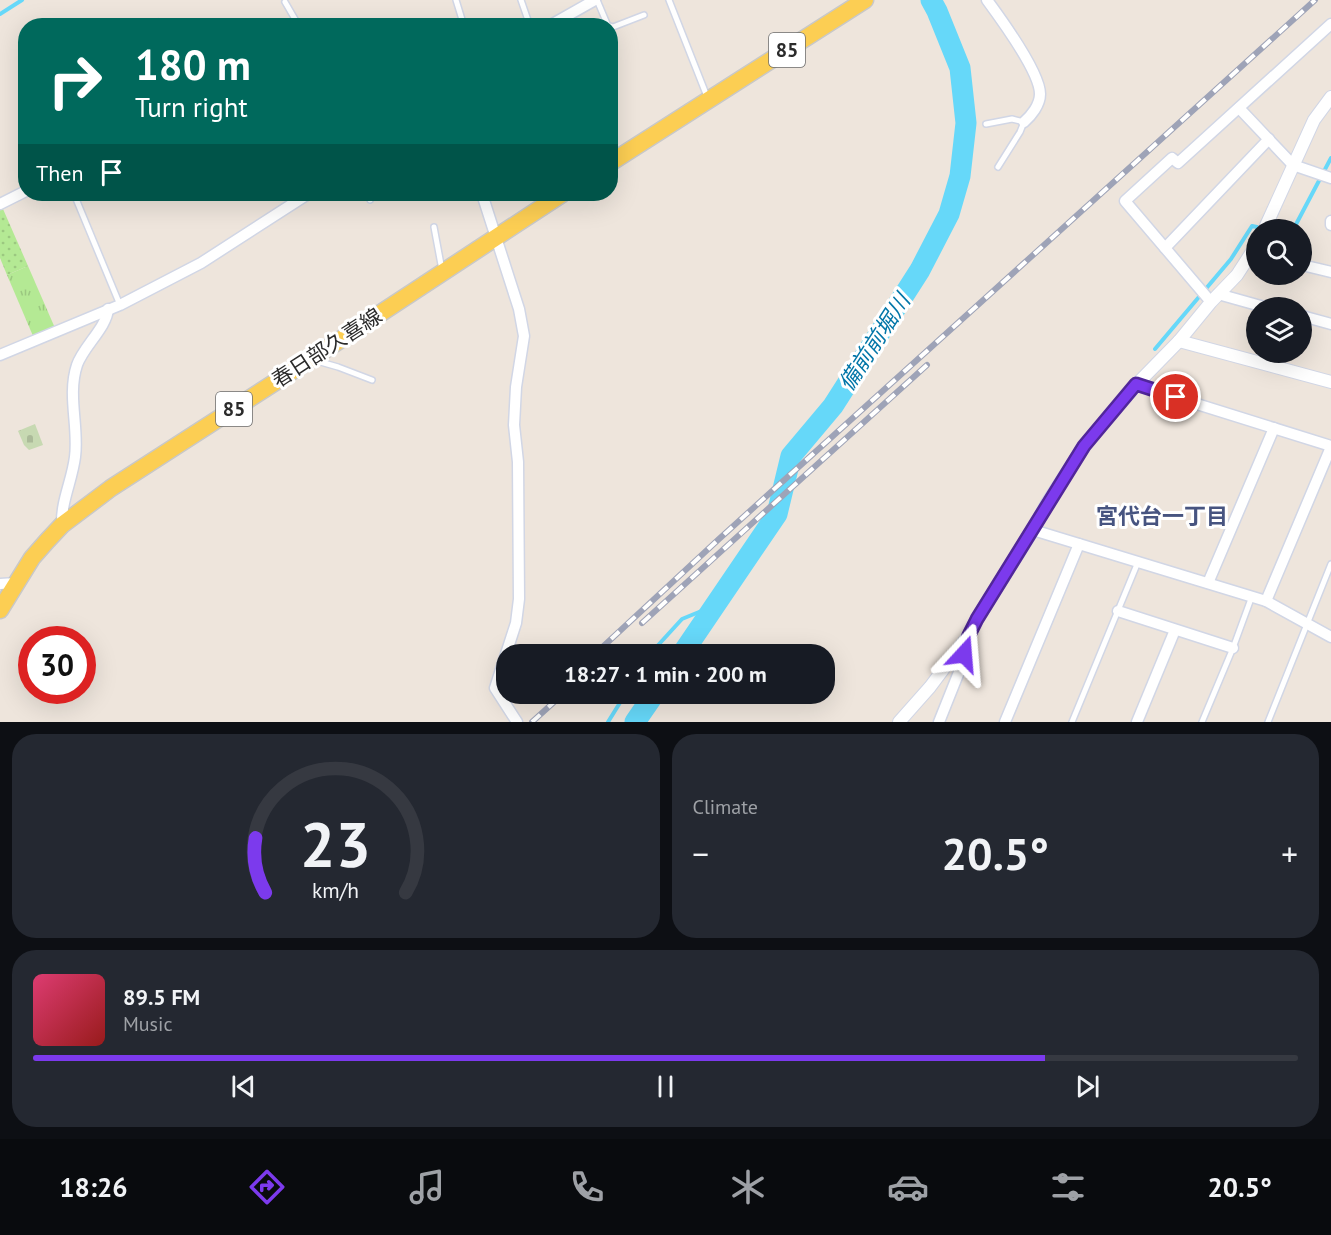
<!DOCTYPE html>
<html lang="en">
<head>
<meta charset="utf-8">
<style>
  :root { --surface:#171b24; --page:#242831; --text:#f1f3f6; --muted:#9ea1a6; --line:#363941; --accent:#7c3aed }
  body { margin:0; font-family:"PT Sans","Noto Sans JP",sans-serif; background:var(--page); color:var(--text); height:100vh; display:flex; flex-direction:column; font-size:22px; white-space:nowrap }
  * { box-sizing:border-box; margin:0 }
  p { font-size:20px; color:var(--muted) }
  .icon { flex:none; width:33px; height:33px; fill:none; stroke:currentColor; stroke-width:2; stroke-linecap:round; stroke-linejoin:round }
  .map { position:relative; height:722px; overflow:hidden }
  .details { display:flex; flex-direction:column; gap:12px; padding:12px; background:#0d0f14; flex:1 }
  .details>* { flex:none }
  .top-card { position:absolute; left:18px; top:18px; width:600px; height:183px; border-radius:24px; box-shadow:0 6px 24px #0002; background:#00695c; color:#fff; overflow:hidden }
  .controls { position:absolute; left:1246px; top:219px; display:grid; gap:12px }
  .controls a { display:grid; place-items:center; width:66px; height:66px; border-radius:50%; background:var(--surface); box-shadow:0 6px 24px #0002; font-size:30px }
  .speed { position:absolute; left:18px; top:626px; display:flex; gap:12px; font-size:30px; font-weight:700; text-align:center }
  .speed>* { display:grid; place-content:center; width:78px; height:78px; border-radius:50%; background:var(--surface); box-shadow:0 6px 24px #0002; line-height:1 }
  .speed .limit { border:9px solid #d22; background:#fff; color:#111 }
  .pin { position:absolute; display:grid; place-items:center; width:51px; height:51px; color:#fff; margin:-26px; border:3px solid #fff; border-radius:50%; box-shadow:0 2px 6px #0007 }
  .me { position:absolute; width:66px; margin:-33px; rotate:19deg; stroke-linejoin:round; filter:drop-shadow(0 0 4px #0008) }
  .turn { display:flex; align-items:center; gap:21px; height:126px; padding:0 18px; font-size:27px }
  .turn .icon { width:78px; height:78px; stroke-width:2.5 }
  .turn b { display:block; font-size:42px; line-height:51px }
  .then { display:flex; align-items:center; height:57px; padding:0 18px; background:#0003; gap:12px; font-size:22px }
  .big { font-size:45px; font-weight:700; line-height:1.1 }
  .details .widget { flex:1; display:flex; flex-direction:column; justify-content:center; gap:9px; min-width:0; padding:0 21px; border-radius:24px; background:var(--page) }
  .details .dial { align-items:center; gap:0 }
  .dial svg { height:156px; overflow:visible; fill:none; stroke:var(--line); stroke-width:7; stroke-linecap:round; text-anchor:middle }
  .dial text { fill:var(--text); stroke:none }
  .song { display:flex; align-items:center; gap:18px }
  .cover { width:72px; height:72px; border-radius:9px; background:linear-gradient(135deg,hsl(340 70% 55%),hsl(0 70% 35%)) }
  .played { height:6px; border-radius:3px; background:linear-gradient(90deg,var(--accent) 80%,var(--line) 80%) }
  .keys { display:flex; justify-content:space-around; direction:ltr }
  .heat { display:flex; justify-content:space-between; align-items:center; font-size:33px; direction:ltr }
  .details .tiles { flex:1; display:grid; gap:12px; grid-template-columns:1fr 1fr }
  .widget:last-child { grid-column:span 2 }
  .trip { position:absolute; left:496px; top:644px; width:339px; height:60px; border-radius:24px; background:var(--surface); box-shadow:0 6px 24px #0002; font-weight:700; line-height:60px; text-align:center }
  .tab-bar { display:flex; height:96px; justify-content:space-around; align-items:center; background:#090b0e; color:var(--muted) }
  .tab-bar .icon { width:42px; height:42px }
  .tab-bar .selected { color:var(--accent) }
  .tab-bar b { font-size:27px; color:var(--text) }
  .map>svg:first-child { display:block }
  .grass { fill:url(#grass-tufts) }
  .cemetery { fill:url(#cemetery-stones) }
  .park { fill:url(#park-dots) }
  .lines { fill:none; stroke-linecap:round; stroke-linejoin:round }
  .stream { stroke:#66d8f9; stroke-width:4 }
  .river { stroke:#66d8f9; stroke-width:21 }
  .service-casing { stroke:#d1d6e5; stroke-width:8 }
  .minor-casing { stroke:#d1d6e5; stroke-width:13 }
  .tertiary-casing { stroke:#d1d6e5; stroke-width:14 }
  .primary-casing { stroke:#c8c8c8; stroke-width:19 }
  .service { stroke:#fff; stroke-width:5 }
  .minor { stroke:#fff; stroke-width:10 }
  .tertiary { stroke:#fff; stroke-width:12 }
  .primary { stroke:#fcce53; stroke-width:16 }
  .rail-casing { stroke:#9ea3b7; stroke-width:6 }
  .rail { stroke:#fff; stroke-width:4; stroke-dasharray:11; stroke-linecap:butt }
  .route-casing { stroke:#51269a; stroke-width:15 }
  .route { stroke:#7c3aed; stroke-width:10 }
  .labels { text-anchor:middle; stroke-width:6; stroke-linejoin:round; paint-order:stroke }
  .shield { fill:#fff; stroke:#6b6b6b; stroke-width:1.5 }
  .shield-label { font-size:20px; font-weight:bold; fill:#2b2b2b }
  .street-label { font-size:21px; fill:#2b2b2b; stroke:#fff }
  .water-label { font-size:22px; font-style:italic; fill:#0276a8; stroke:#fff }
  .neighbourhood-label { font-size:22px; font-weight:bold; fill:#475480; stroke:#fff }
</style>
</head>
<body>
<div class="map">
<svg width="1331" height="722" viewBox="0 0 1331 722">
  <defs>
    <pattern id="grass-tufts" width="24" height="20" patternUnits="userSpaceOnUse" patternTransform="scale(1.5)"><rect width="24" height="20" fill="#b4e994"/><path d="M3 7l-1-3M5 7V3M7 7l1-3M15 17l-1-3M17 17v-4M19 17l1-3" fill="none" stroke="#9bc880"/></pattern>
    <pattern id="cemetery-stones" width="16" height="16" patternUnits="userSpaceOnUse" patternTransform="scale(1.5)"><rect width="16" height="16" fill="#c7d9b2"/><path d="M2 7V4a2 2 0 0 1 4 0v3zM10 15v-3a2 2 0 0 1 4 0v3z" fill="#abba99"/></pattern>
    <pattern id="park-dots" width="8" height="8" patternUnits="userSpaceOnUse" patternTransform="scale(1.5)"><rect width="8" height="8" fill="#b4e994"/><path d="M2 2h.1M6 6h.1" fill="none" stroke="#9bc880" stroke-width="1.8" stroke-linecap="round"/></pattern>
  </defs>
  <rect width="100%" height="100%" fill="#eee5dc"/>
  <path class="grass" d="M28,266l27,62 -22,8 -26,-61z"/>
  <path class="cemetery" d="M35,424l8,21 -14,5 -5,-5 -6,-14z"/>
  <path class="park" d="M3,209l25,57 -21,9 -7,-17v-48z"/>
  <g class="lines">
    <g class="stream">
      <path d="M0,14l22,-14"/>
      <path d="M1293,230l38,-72"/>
      <path d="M1155,349l76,-90 21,-33 10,2"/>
      <path d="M650,654l32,-35 34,-14"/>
      <path d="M608,722l18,-29"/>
    </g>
    <g class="river">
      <path d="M682,654l95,-140 14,-58 42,-50 87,-136 29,-56 11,-38 6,-53 -6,-55 -23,-57 -6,-11"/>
      <path d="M635,722l20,-29"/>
    </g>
    <g class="service-casing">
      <g id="service">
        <path d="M456,0l8,26"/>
        <path d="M521,0l9,26"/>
        <path d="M597,0l11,26"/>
        <path d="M669,0l39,99"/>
        <path d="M285,2l14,24"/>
        <path d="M158,22l2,4"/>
        <path d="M610,26l3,1 31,-12"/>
        <path d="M986,124l26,-5 12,3 -4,10 -22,35"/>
        <path d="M74,194l46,111"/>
        <path d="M368,194l2,6"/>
        <path d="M434,227l8,43"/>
        <path d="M317,361l21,6 34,13"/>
        <path d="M1072,722l66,-160"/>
        <path d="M1202,722l31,-74 19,-52"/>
        <path d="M1268,722l63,-158"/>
      </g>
    </g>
    <g class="minor-casing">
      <g id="minor">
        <path d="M987,0c14,19 53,72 53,94 0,11 -9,22 -16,28"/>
        <path d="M549,26l46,-26"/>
        <path d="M1239,108l54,57 38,13"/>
        <path d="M482,194l37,115 5,27 -8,51 -2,38 4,37 1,137 -3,24 -21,65 22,34"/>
        <path d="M0,204l26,-13"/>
        <path d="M1331,221v4"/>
        <path d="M1165,248l104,-109"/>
        <path d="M1302,265l29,7"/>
        <path d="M1218,294l50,14"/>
        <path d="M1211,302l-86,-101 47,-43 6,5 153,-139"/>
        <path d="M1302,316l29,8"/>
        <path d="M0,355l120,-50 81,-42 107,-69"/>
        <path d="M1136,385l195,61"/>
        <path d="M62,525c-1,-24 10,-44 13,-68 4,-30 -8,-62 2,-92 6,-18 30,-38 31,-56"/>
        <path d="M1033,530l233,71 65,36"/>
        <path d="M1208,583l66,-155"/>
        <path d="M0,584l15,-1"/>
        <path d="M1266,601l65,-154"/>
        <path d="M1118,611l115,37"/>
        <path d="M939,722l20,-50 10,-36"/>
        <path d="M1005,722l74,-178"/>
        <path d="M1137,722l38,-92"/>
      </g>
    </g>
    <g class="tertiary-casing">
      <g id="tertiary">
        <path d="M1264,230l50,-110 17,-23"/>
        <path d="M1179,341l152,41"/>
        <path d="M899,722l31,-35 39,-52 8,-16 56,-89 14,-27 37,-57 52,-61 43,-44 32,-39 26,-27 20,-31"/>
      </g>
    </g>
    <g class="primary-casing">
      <g id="primary">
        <path d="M610,163l255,-163"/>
        <path d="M0,610l32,-52 15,-17 15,-16 49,-37 200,-129 251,-165"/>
      </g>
    </g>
    <use href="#service" class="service"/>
    <use href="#minor" class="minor"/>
    <use href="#tertiary" class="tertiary"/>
    <use href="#primary" class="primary"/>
    <g class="rail-casing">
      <g id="rail">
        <path d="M642,623l285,-258"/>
        <path d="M595,654l124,-115 596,-539"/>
        <path d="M532,722l32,-29"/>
      </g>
    </g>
    <use href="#rail" class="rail"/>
  </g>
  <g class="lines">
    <g class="route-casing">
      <path id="route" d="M964,654l5,-19 8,-16 107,-173 52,-62 40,13"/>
    </g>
    <use href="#route" class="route"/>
  </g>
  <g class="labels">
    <g class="shield">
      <rect x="769" y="33" width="36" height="34" rx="4.5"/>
      <rect x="216" y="392" width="36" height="34" rx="4.5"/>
    </g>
    <g class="shield-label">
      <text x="787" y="57">85</text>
      <text x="234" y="416">85</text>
    </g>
    <g class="street-label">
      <text transform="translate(327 348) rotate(-33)" y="7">春日部久喜線</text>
    </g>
    <g class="water-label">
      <text transform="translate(874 342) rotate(-57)" y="8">備前前堀川</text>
    </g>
    <g class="neighbourhood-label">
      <text x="1162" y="524">宮代台一丁目</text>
    </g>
  </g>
</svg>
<div class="controls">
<a><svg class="icon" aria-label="search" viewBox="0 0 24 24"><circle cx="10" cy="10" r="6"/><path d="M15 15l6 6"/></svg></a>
<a><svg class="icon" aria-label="layers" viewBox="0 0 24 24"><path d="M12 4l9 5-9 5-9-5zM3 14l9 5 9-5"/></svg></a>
</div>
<div class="speed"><div class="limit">30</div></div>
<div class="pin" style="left:1176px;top:397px;background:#d93025"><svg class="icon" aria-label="arrive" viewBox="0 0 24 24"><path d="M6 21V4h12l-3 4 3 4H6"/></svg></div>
<svg class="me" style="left:964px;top:654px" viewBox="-20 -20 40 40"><path d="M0-17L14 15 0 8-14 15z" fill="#7c3aed" stroke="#fff" stroke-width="4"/></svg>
<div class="trip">18:27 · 1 min · 200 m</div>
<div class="top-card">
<div class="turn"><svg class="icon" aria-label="right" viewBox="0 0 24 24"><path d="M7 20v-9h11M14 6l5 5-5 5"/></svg><div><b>180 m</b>Turn right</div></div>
<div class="then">Then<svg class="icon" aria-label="arrive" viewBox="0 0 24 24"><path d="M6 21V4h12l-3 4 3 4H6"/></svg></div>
</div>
</div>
<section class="details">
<div class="tiles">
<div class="widget dial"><svg viewBox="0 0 100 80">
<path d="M14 69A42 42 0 1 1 86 69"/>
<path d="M14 69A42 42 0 0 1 9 41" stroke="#7c3aed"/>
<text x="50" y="56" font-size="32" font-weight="700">23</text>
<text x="50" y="72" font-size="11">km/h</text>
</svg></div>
<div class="widget"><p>Climate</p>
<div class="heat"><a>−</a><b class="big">20.5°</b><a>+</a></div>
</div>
<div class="widget">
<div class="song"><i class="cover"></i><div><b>89.5 FM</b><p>Music</p></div></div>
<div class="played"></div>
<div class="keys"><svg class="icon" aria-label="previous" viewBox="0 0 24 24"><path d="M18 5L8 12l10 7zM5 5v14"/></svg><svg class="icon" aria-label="pause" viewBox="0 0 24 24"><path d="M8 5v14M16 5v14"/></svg><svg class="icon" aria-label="next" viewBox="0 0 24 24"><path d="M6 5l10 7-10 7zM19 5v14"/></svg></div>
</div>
</div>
</section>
<nav class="tab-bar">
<b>18:26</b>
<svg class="icon selected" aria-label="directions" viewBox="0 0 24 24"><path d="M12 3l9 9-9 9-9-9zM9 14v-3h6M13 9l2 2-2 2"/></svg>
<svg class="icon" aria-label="music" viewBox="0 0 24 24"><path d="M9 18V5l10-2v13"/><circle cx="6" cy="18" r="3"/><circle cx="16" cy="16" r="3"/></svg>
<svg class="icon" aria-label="phone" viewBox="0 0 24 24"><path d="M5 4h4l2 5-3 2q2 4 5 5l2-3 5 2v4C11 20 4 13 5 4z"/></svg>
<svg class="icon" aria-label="climate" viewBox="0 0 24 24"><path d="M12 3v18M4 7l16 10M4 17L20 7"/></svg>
<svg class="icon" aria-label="car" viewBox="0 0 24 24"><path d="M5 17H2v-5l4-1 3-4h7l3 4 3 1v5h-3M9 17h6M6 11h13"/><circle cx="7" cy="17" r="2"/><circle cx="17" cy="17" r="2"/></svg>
<svg class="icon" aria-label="filters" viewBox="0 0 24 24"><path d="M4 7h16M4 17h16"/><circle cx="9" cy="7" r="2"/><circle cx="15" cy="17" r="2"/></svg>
<b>20.5°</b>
</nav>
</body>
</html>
